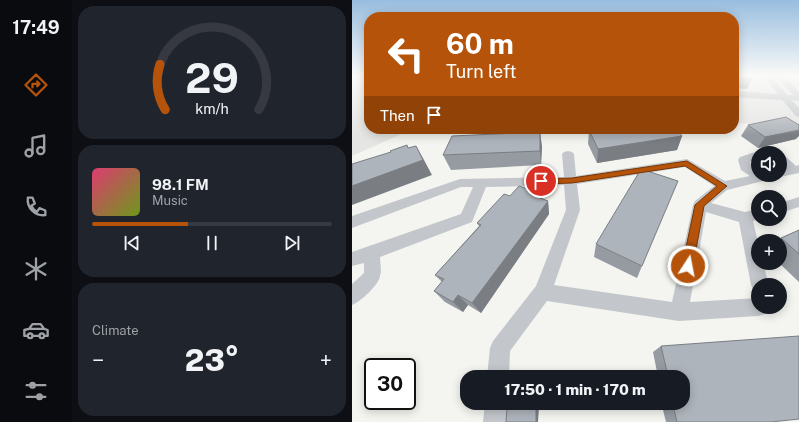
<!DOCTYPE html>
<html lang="en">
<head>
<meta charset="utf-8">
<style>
  :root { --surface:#171b24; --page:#20242c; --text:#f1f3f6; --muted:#9ea1a6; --line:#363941; --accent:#b45309 }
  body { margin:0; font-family:"Public Sans",sans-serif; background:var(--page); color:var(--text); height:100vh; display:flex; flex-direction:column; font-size:15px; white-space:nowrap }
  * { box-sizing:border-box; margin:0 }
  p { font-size:13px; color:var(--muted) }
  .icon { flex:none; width:22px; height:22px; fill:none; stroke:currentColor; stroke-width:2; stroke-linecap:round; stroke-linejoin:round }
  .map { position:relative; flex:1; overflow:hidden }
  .drawer { display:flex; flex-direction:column; gap:6px; padding:6px; background:#0d0f14; width:280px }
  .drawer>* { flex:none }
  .top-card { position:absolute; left:12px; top:12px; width:375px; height:122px; border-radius:16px; box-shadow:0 2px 10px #0003; background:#b45309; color:#fff; overflow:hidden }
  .buttons { position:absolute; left:399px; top:146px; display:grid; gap:8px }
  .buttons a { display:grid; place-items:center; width:36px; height:36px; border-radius:50%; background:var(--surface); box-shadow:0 2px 10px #0003; font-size:20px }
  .speed { position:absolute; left:12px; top:358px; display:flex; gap:8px; font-size:20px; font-weight:700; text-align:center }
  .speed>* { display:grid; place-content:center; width:52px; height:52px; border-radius:50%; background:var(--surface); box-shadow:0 2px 10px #0003; line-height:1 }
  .speed .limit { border:2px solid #111; border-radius:6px; background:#fff; color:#111 }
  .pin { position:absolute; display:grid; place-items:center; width:34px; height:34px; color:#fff; margin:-17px; border:2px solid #fff; border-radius:50%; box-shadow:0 1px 4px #0007 }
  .me { position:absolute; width:44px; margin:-22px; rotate:11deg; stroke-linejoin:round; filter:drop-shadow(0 0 3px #0008) }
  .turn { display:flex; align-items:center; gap:14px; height:84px; padding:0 16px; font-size:18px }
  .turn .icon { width:52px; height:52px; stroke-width:2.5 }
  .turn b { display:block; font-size:28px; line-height:34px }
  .then { display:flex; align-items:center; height:38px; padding:0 16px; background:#0003; gap:8px; font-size:15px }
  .big { font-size:30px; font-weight:800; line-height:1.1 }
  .drawer .widget { flex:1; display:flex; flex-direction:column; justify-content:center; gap:6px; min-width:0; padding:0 14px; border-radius:16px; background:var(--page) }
  .drawer .dial { align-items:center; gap:0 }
  .dial svg { height:104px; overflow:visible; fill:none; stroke:var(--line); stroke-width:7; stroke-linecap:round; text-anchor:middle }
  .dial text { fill:var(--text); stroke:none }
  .song { display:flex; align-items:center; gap:12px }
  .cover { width:48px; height:48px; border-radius:6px; background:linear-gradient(135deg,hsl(340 70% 55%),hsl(80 70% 35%)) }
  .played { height:4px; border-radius:2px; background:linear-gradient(90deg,var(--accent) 40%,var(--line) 40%) }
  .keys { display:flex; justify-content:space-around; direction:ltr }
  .heat { display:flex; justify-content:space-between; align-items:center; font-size:22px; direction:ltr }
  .trip { position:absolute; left:108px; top:370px; width:230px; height:40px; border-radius:16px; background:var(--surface); box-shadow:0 2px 10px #0003; font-weight:800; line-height:40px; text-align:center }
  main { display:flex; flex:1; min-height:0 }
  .dock { display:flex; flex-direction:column; width:72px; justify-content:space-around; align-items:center; background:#090b0e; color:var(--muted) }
  .dock .icon { width:28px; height:28px }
  .dock .on { color:var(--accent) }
  .dock b { font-size:18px; color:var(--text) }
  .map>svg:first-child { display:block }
  .built { fill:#e5e6e4 }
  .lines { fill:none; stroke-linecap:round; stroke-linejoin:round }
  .minor { fill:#c3c6ca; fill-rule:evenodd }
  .wall { fill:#969ba1 }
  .shaded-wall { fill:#7a7e83 }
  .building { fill:#aeb4bb; stroke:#7a7e83 }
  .route { fill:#b45309; stroke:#753606 }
</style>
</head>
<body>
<main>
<nav class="dock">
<b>17:49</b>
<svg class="icon on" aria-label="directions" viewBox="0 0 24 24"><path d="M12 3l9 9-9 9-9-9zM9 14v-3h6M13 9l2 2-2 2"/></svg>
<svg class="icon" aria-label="music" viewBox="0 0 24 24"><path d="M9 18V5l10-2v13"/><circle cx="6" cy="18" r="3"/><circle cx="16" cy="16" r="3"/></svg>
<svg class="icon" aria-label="phone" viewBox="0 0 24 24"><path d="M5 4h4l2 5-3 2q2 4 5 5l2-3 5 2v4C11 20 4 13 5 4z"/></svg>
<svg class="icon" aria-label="climate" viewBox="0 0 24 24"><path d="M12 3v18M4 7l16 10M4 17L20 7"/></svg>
<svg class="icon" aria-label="car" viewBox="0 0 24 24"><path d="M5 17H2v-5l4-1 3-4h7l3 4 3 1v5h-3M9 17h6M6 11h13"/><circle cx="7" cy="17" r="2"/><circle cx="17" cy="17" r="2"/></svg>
<svg class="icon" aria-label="filters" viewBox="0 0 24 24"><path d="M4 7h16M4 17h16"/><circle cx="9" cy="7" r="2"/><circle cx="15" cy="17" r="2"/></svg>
</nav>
<section class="drawer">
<div class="widget dial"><svg viewBox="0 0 100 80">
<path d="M14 69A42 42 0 1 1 86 69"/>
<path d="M14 69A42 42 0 0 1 10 34" stroke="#b45309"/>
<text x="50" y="56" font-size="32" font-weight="700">29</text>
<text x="50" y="72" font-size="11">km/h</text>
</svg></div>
<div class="widget">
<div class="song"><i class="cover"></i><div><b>98.1 FM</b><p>Music</p></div></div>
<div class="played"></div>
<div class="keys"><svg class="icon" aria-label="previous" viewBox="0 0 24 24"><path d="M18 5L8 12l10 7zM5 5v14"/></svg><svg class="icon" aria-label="pause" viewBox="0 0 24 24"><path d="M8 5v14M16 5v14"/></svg><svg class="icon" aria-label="next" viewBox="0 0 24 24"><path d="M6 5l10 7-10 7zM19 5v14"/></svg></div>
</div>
<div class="widget"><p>Climate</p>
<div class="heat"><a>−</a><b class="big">23°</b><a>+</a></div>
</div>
</section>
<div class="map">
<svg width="447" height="422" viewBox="0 0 447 422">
  <rect width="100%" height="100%" fill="#f4f5f0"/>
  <g class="built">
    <path d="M0,76h17v53h44l-61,27z"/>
    <path d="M382,76h65v51l-65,-4z"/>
  </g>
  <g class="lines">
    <g class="minor">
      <path d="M411,76h8l16,19h6l-18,-19h8l16,15v10l-7,-1 7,8v9l-3,-1 -14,-16 -48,-3v-6l44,3z"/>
      <path d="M216,151l4,1 2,2 2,22 111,-17 38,22 25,-5 -9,-6 -3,-10 2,-3 18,-6 5,2h-5v5l-8,4 1,3 7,5v5h22v-6l4,-1 -4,-4v-10l4,1 12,11 3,-1v8l-19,4 -4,-1 -5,3 -44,11 -16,13 34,9 13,-3v10h1l-6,2 5,21v21h5l6,22h-11v8l-4,-2 -3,-6 -12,-63 -33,-10 -16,90 68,-4v9h9l-2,7 -7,2 -79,5 -132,-20 -37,50 -1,26h-22l3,-29 3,-7 43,-55 30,-76 -2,-25 -78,2 -14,35 -92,35c0,6 2,13 0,19 -1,9 -20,26 -28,29v-21l12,-11v-10l-12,3v-14l109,-38 12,-27h-12l-109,41v-12l108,-37 104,-2 -2,-23 2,-2zM333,167l29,19 -19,15 -2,4 -21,97 -118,-17 26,-75 -3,-26z"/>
      <path d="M447,197v10l-19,6v-10z"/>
      <path d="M133,403h24l-2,19h-24z"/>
    </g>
  </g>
  <g class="wall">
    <path d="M382,76l18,3 -5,10 -13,-1z"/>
    <path d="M396,125l48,14 -38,9 -17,-12z"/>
    <path d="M237,130l93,6 -5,14 -80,13 -9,-19z"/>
    <path d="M190,146l-1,19 -90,5 -8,-15z"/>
    <path d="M158,196h24l14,5 1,13 -68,99 -13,-8 -5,7 -18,-10 -11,-11 8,-9 -7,-7 44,-49 -2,-3z"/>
    <path d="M447,230v52l-20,-19h1v-22h-3l4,-3z"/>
    <path d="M244,244l46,22 -5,12 -43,-21z"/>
    <path d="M309,346l110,76h-105l-3,-12h-9l-1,-7h30v-26h-27h2l-5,-25z"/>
  </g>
  <g class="shaded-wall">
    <path d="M447,130v6l-3,3 -38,9 7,-11z"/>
    <path d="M188,132l2,14 -1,19 -1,-14z"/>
    <path d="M330,136l-5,14 -80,13 1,-14z"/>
    <path d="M64,146l8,14 8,15 -80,30v-19z"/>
    <path d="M181,191l3,14 -6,-11z"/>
    <path d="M196,201l1,13 -68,99 -9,-10z"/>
    <path d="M106,295l10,10 -5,7 -10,-10z"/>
    <path d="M184,407h3l-1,15h-2z"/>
  </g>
  <g class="building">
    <path d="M382,76h16l2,3 -18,-1z"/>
    <path d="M434,117l13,8v5l-34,7 -17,-12z"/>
    <path d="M247,129h77l6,7 -84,13 -9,-19z"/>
    <path d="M188,132v19l-97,4 9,-19z"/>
    <path d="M55,145l1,3 8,-2 7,14 -71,26v-22l39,-12 -1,-1z"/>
    <path d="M289,169l37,12 -36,85 -46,-22z"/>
    <path d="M167,186l14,5 -3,3 18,7 -76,102 -14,-8 -5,7 -19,-11 10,-12 -9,-4 46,-50 -4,-2 27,-29 6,2z"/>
    <path d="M447,230v24l-18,-16z"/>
    <path d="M447,336v83l-28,3h-94l-3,-13 -10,1 -2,-7h21v-26h-26l11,-1 -7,-30z"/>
    <path d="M184,407v15h-30l1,-13z"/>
  </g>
  <linearGradient id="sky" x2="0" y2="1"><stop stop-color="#98bddf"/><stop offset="0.56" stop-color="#fafaf8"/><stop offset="1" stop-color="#fafaf8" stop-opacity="0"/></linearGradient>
  <rect width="447" height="135" fill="url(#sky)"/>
  <path class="route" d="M335,161l40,25 -23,20 -11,60 -1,4 -4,1 -4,-1 -2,-4 13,-61 22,-19 -32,-20 -113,17 -31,1 -4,-3 4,-2 31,-1z"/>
</svg>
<div class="buttons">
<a><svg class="icon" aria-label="sound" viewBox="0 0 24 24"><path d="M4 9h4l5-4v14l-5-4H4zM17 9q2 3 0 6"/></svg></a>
<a><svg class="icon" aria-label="search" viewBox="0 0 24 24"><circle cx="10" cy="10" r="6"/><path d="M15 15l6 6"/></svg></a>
<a>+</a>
<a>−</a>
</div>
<div class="speed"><div class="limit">30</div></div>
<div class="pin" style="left:189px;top:181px;background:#d93025"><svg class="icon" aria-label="arrive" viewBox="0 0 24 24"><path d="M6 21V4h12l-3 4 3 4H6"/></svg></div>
<svg class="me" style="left:336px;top:266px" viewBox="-20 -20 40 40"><circle r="17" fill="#b45309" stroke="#fff" stroke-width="3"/><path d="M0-11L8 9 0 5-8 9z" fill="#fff"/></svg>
<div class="trip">17:50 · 1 min · 170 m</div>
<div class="top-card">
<div class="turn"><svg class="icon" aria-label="left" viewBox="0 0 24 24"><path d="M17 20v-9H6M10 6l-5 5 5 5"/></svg><div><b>60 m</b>Turn left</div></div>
<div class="then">Then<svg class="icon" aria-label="arrive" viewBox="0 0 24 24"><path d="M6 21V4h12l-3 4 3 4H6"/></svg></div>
</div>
</div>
</main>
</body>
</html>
